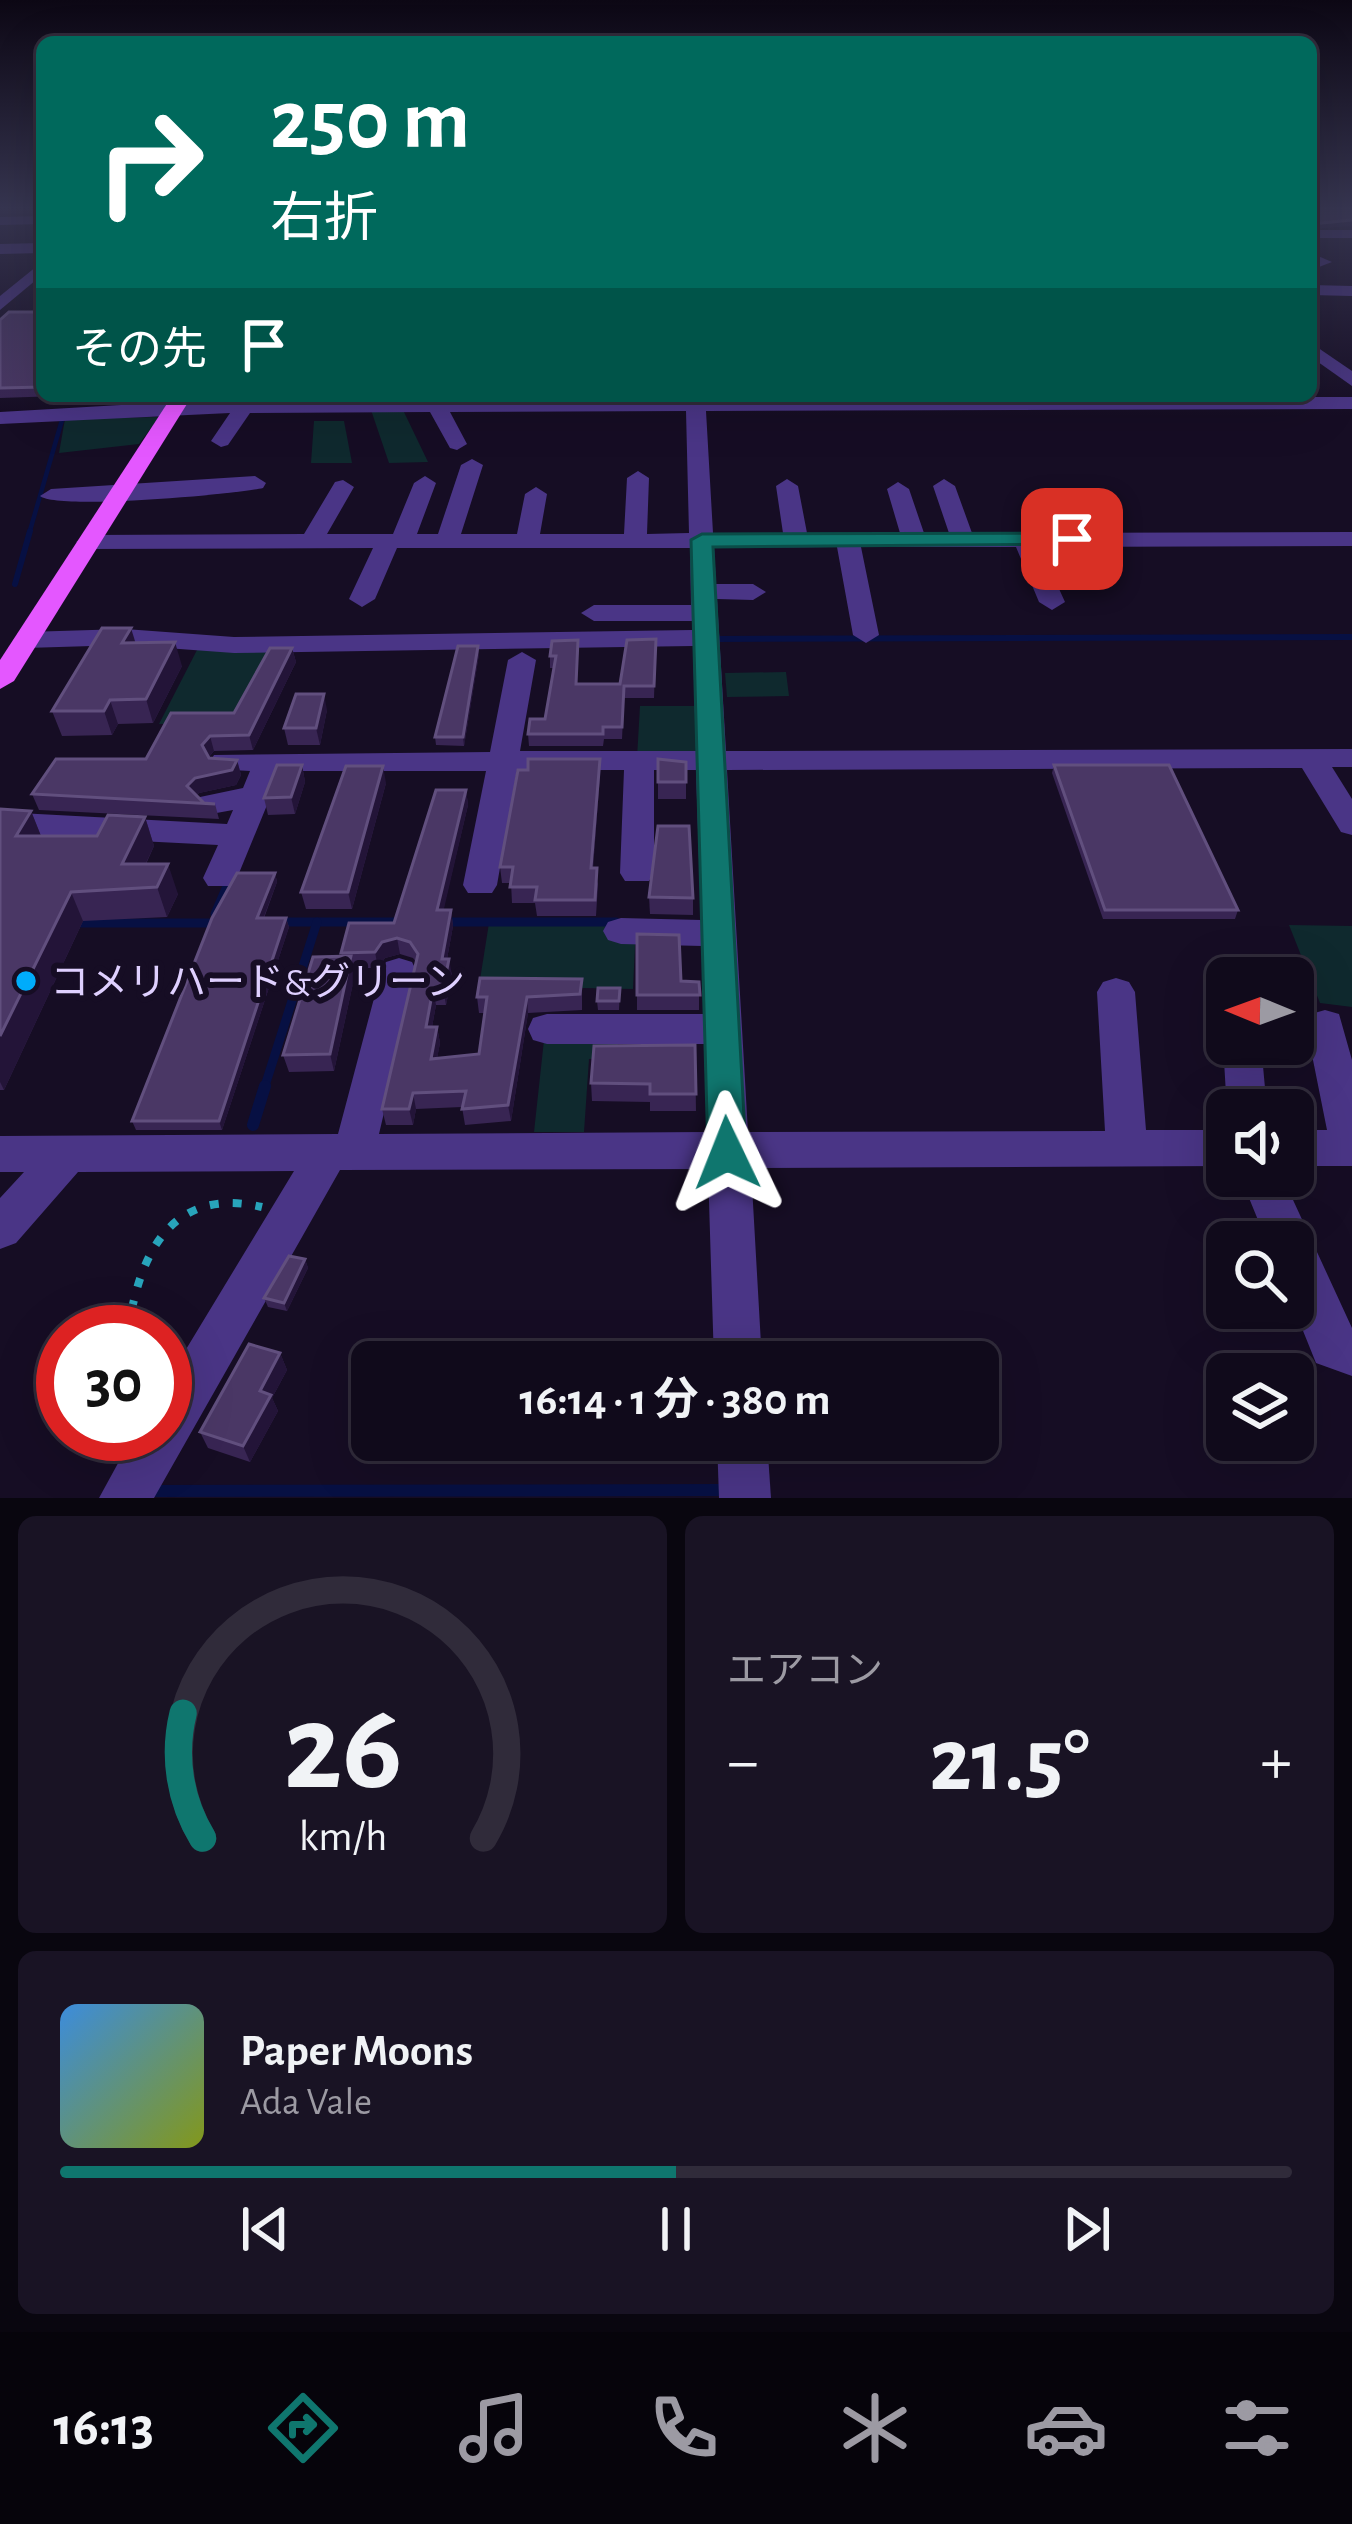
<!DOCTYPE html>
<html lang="ja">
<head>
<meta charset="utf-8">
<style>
  :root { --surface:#100a1b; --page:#191324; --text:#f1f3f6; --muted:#9c9aa3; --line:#302b3a; --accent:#0f766e }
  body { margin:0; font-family:"Alegreya Sans","Noto Sans JP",sans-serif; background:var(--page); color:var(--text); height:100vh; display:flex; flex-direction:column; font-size:45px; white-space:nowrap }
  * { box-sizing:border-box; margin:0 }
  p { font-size:39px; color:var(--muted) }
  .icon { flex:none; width:66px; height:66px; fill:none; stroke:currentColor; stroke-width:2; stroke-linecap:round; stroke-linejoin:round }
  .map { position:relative; height:1498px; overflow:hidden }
  .sheet { display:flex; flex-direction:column; gap:18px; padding:18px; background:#09060f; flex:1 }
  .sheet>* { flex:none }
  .top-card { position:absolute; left:36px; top:36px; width:1281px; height:366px; border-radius:18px; box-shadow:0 12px 48px #0002,0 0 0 3px var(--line); background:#00695c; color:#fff; overflow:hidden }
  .needle { width:78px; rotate:271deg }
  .buttons { position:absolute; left:1206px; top:957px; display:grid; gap:24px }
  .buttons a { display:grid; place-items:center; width:108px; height:108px; border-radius:18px; background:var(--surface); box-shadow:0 12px 48px #0002,0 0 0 3px var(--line); font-size:60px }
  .speed { position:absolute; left:36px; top:1305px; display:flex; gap:24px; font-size:60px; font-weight:700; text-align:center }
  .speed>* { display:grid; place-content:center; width:156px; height:156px; border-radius:50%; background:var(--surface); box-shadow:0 12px 48px #0002,0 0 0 3px var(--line); line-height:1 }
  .speed .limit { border:18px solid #d22; background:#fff; color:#111 }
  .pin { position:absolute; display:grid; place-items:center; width:102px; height:102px; color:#fff; margin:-51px; border-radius:24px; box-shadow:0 6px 18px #0006 }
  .me { position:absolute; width:132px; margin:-66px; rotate:358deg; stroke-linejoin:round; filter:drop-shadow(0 0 9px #0008) }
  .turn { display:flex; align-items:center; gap:42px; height:252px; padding:0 36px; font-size:54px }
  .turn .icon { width:156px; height:156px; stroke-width:2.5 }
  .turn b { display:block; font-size:84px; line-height:102px }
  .then { display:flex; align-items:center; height:114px; padding:0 36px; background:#0003; gap:24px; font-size:45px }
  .big { font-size:90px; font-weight:700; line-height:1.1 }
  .sheet .card { flex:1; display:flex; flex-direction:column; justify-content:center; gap:18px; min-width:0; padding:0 42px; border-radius:18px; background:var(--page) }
  .sheet .dial { align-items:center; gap:0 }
  .dial svg { height:312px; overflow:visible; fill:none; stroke:var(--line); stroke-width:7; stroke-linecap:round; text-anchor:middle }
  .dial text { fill:var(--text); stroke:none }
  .song { display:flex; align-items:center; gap:36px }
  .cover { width:144px; height:144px; border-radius:18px; background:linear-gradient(135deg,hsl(210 70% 55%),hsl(70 70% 35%)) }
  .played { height:12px; border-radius:6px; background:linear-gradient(90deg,var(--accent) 50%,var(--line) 50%) }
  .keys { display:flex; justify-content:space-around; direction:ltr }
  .heat { display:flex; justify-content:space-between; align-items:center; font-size:66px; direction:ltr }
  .sheet .tiles { flex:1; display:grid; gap:18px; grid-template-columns:1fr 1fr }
  .card:last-child { grid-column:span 2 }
  .trip { position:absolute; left:351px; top:1341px; width:648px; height:120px; border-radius:18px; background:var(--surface); box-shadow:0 12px 48px #0002,0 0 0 3px var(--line); font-weight:700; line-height:120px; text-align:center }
  .menu { display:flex; height:192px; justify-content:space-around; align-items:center; background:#06040b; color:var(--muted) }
  .menu .icon { width:84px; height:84px }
  .menu .current { color:var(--accent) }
  .menu b { font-size:54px; color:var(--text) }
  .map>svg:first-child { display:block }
  .green { fill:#0f292e }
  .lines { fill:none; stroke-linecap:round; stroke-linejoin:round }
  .stream-far3 { stroke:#071043; stroke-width:4.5 }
  .stream-far2 { stroke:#071043; stroke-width:6 }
  .stream-far1 { stroke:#071043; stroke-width:9 }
  .stream { stroke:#071043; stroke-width:12 }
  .path { stroke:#28a4bb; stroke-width:8; stroke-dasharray:9 14; stroke-linecap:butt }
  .minor { fill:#4a3586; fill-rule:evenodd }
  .major { fill:#e457ff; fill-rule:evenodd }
  .wall { fill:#382553 }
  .shaded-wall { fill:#231438 }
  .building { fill:#4a3765; stroke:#614f7e; stroke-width:3 }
  .route { fill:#0f766e; stroke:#0a4d48; stroke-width:3 }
  .poi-dot { fill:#00acfb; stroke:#160d24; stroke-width:4.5 }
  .labels { text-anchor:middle; stroke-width:12; stroke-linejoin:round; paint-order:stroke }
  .near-poi-label { font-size:39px; fill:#dfd0ff; stroke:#160d24; text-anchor:start }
</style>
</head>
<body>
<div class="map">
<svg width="1352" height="1498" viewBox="0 0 1352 1498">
  <rect width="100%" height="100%" fill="#160d24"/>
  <g class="green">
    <path d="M371,410h32l25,52 -39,1z"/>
    <path d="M159,417l-20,27 -80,9 6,-34z"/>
    <path d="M314,421h30l8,42h-41z"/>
    <path d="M197,650h73l-32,73 -79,1z"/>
    <path d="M786,672l3,24 -62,1 -2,-24z"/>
    <path d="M640,706h62l1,48 -66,4z"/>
    <path d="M489,923l147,1 -3,65 -154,-3z"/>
    <path d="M1289,925l63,1v81l-32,-4z"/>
    <path d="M544,1040h74l-1,18 -28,1 -5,73h-50z"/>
  </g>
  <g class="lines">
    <path class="stream-far3" d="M29,534l33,-114"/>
    <g class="stream-far2">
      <path d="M15,584l15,-53"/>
      <path d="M716,632l1,7 635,-2"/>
    </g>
    <g class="stream-far1">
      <path d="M215,914l15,-35"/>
      <path d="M277,922h123"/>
      <path d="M445,922h171"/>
      <path d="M73,923h147"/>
      <path d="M264,1089l53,-167"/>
    </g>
    <g class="stream">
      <path d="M253,1125l12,-39"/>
      <path d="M152,1491l573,-1"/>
    </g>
    <path class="path" d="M128,1332c11,-79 44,-146 134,-125"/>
    <g class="minor">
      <path d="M42,216v8l-42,1v-8z"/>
      <rect x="1311" y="230" width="41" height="8"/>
      <path d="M42,243v10l-42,1v-10z"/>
      <path d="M1311,253l21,9 -21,8z"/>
      <path d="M42,262v13l-42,35v-14z"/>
      <path d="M1311,285l41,1v10l-41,-1z"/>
      <path d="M1311,343l41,28v15l-41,-29z"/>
      <path d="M685,396l667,1v12l-646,2 7,122h70l-7,-47 11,-7 11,7 9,47h93l-13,-44 11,-7 11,7 15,44h25l-16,-47 11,-7 11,7 17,47 380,-1v14l-312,1 25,55 -13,8 -13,-8 -23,-55h-155l18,88 -13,8 -13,-8 -16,-88 -123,1 2,36h37l13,8 -13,8 -36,-1 9,152 626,-2v18h-20l20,32v36l-11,-3 -39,-64 -575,2 21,362 357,-1 -8,-139 6,-10 13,-4 13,4 6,10 11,138h81v36l-476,2 11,194h-48l-6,-193 -368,1 -186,328h-55l35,-64h31v-50l129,-213 -216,1 -62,71 -16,6v-51l24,-26h-24v-36l338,-2 43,-162 5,-10 13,-4 13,4 5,10 -38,162 328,-2 -3,-88h-157l-14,-4 -5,-11 5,-11 14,-4h157l-2,-68 -81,-2 -13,-4 -5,-9 5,-9 13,-4 80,2 -5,-150h-42v103l-5,8h-24l-5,-8 4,-103h-107l-20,115 -5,8h-24l-5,-8 23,-114h-205l-44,107 -5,8h-24l-5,-8 15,-33 -218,-11v-22l227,12 6,-14 -22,4 -16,-10 5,-7 43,-9 7,-17 -36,-2 -4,-7 4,-7 276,-3 18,-92 14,-8 14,8 -16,91h176l-3,-105 -459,7 -109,-8 -99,3 -13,-8 13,-8 99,-3 109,8 458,-7v-9h-98l-13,-8 13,-8h97l-1,-57h-293l-22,51 -13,8 -13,-8 24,-51 -285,1 -12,-7 12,-7 216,-1 31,-52 8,-2 11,7 -27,47h66l21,-51 11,-7 11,7 -19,51h21l23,-69 11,-6 11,6 -22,69h56l8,-40 11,-7 11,7 -7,40h84l3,-56 11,-7 11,7 -2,56 42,-1 -3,-122 -236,1 17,32 -10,6 -7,-2 -20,-36 -180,1 -22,32 -7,2 -10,-6 19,-28 -230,11v-12l190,-11z"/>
      <path d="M255,476l11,7 -3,5c-32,7 -206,22 -223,8l11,-7z"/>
      <path d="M1325,1010l14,4 13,46v106h-59v-36h34l-21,-105 5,-11z"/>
      <path d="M1227,1036v8h34l6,66 -40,1 -4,-67z"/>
      <path d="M1240,1176h42l70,152v48l-36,-13 -23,-57v-64h-26z"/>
      <path d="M717,1440h50l4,58h-52z"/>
    </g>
    <path class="major" d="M172,396h20l-178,285 -14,8v-29z"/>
  </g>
  <g class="wall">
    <path d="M42,312v84h17l-59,2v-78z"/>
    <path d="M656,639l-2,59h-30l-2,41h-18l-1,7h-74l-1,-12 17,-15 9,-51h-4v-12l28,-16 -1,44h43z"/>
    <path d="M135,642l47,24 -29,57 -35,1 -6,11 -50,1 -10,-25z"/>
    <path d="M478,646l1,8 -15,92 -28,-1 -1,-8z"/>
    <path d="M292,648l4,14 -43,88 -39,1 -5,6v1l28,2 4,15 -5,10 -37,8 -2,2 7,8 11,1 4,15 -180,-9 -7,-16 114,-35 88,-46z"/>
    <path d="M327,710l-7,35h-32l-4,-17z"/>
    <path d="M658,759l28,3v37h-28z"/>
    <path d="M302,765l3,17 -10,32 -27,1 -4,-17z"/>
    <path d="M1054,765l184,145 -3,9h-132l-51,-146z"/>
    <path d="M600,775l-7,93 5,16 -2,32h-59l-2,-13h-23l-1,-20h-9l-2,-16z"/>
    <path d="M386,783l-34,126h-46l-5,-17z"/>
    <path d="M466,790l2,15 -25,105h8l2,16 -6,33 5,16 -6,30h-10l-4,22h5l3,16 -3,15 42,-4 6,-41h-6l-2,-16 105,-18v31l-54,3 -17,108 -46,4 -3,-18 -46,2 -3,16h-27l-4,-16 34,-147 -3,-4 -13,-4 -15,4 -7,10h-24l1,6 -21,97 -45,1 -6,-17 59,-99 -1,-3 53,-30z"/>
    <path d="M0,809l31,2 10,25h56l48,-19 9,29 -8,18 32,30 -11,23 -84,4 -79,169h-4z"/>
    <path d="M275,873l2,9 -13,36h22l3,9 -67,203h-86l-4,-9z"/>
    <path d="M649,897l44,1v17l-43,-1z"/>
    <path d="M637,934l44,47 18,1v28h-62z"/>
    <path d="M620,988l-1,22h-21l-1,-9z"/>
    <path d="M695,1045l1,66h-46v-9l-58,-1 -1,-18z"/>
    <path d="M305,1259l3,9 -21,43 -19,-4 -4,-9z"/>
    <path d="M280,1353l7,17 -15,28 6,13 -28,51 -42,-14 -8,-16z"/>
  </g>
  <g class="shaded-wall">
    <path d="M1352,220v6l-41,3v-5z"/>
    <path d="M131,628l7,23 -16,-8z"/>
    <path d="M175,642l7,24 -29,57 -7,-24z"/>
    <path d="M478,646l1,8 -15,92 -1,-9z"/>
    <path d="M292,648l4,14 -43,88 -4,-15z"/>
    <path d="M324,694l3,16 -7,35 -4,-17z"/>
    <path d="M110,700l8,24 -6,11 -8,-24z"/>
    <path d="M210,736l4,15 -8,9 -4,-15z"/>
    <path d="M600,759v16l-8,109 -1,-16z"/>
    <path d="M237,760l4,15 -5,10 -37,8 -8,8 -4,-15 8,-8z"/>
    <path d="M302,765l3,17 -10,32 -4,-17z"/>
    <path d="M383,766l3,17 -34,126 -4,-17z"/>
    <path d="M466,790l2,15 -28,121 -3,-16z"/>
    <path d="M31,811l12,30 -27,-5z"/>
    <path d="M145,817l9,29 -20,42 -12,-24z"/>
    <path d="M168,864l10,30 -11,23 -10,-30z"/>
    <path d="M275,873l2,9 -17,45 -3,-9z"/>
    <path d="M71,892l12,29 -79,169 -4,-8v-46z"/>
    <path d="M451,910l2,16 -9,49 -2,-16z"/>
    <path d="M286,918l3,9 -67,203 -3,-9z"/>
    <path d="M397,938l3,16 -15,4 -7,10 -3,-16 7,-10z"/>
    <path d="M351,956l4,18 -21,97 -4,-17z"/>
    <path d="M449,959l3,16 -6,30 -3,-16z"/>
    <path d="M433,989l3,16 -7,38 -3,-16z"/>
    <path d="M527,997l1,16 -17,108 -3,-16z"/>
    <path d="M437,1027l3,16 -6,32 -3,-16z"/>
    <path d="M413,1093l3,16 -3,16 -4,-16z"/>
    <path d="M305,1259l3,9 -21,43 -3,-8z"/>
    <path d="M280,1353l7,17 -15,28 6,13 -28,51 -7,-16 17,-55z"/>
  </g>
  <g class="building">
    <path d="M1311,207h41v13l-41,4z"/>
    <path d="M9,312h33v75l-42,1v-68z"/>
    <path d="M102,628h29l-9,15 53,-1 -29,57 -36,1 -6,11h-52z"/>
    <path d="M656,639l-2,47h-30l-2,41h-19v7h-75l2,-15h15l11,-63h-6l2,-15 26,-1 -2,44h44l7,-44z"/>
    <path d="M458,646h20l-15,91h-28z"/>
    <path d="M270,648h22l-43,87 -39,1 -8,9 7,13 28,2 -5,10 -37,8 -8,8 17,17 11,1 -183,-10 24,-35h90l25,-46h63z"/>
    <path d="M296,694h28l-8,34h-32z"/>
    <path d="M528,759h72l-9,109h6l-2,32h-60l2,-13h-27l3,-20h-13l18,-97h10z"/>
    <path d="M658,759l28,3v20h-28z"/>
    <path d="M277,765h25l-11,32 -27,1z"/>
    <path d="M1054,765h115l69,145h-133z"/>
    <path d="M346,766h37l-35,126h-47z"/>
    <path d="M436,790h30l-29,120h14l-9,49h7l-6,30h-10l-7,38h11l-6,32 48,-5 8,-57h-10l3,-19 102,1 -2,15 -53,3 -19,108 -46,4 4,-18 -53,2 -4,16h-27l36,-155 -8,-12 -13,-4 -15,4 -7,10 -34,1 8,-30h45z"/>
    <path d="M0,809l31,2 -15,25h81l11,-21 37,2 -23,47h46l-11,23 -86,5 -71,144z"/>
    <path d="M658,826h31l4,72 -44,-1z"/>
    <path d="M237,873h38l-18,45h29l-67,203h-87l80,-203z"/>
    <path d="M637,934l42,1 2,46 18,1 1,13h-63z"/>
    <path d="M351,956l-21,98 -47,1 30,-98z"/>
    <path d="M598,988h22l-1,13h-22z"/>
    <path d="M695,1045l1,49h-46v-10l-59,-1 3,-37z"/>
    <path d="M289,1256l16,3 -21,44 -20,-5z"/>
    <path d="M249,1344l31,9 -20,38 11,4 -28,51 -43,-14z"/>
  </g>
  <linearGradient id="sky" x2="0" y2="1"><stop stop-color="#0c0714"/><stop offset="0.5" stop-color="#363550"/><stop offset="1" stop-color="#363550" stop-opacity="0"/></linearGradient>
  <rect width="1352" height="416" fill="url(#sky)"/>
  <path class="route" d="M1072,533l8,2v9l-367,3 33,606 -5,11 -14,5 -13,-5 -6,-11 -17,-613 11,-6z"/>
  <circle class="poi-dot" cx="26" cy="981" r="12"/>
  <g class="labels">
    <g class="near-poi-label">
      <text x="50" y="995">コメリハード&amp;グリーン</text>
    </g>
  </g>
</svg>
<div class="buttons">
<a><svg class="needle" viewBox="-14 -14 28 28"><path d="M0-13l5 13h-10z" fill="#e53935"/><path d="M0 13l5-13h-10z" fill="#9c9aa3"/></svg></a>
<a><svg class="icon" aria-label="sound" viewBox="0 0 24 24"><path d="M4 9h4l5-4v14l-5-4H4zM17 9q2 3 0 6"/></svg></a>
<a><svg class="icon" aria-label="search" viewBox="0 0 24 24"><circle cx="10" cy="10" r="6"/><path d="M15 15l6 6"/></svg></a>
<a><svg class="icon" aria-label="layers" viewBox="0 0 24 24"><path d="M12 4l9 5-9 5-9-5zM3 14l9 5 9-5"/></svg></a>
</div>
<div class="speed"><div class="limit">30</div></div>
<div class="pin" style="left:1072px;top:539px;background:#d93025"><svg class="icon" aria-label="arrive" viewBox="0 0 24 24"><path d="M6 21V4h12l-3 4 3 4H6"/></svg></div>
<svg class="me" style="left:727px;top:1153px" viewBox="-20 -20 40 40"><path d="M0-17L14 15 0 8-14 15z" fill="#0f766e" stroke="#fff" stroke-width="4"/></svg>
<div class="trip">16:14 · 1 分 · 380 m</div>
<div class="top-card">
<div class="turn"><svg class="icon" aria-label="right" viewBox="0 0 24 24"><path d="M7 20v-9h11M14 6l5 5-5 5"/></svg><div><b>250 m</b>右折</div></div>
<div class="then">その先<svg class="icon" aria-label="arrive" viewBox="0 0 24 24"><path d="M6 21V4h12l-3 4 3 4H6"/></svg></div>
</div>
</div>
<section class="sheet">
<div class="tiles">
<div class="card dial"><svg viewBox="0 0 100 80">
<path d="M14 69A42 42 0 1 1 86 69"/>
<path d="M14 69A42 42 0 0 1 9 37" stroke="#0f766e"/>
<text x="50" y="56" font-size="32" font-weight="700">26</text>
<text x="50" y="72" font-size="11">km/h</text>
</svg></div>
<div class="card"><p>エアコン</p>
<div class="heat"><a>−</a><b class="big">21.5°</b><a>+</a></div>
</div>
<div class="card">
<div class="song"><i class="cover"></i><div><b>Paper Moons</b><p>Ada Vale</p></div></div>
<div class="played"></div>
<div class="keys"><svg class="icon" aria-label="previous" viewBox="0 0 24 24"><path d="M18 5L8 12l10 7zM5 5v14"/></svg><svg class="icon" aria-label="pause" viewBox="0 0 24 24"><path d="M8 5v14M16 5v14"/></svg><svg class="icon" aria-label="next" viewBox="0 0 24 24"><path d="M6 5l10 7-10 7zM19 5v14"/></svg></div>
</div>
</div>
</section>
<nav class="menu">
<b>16:13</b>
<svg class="icon current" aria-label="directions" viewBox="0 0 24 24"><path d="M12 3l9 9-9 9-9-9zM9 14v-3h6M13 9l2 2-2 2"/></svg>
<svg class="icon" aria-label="music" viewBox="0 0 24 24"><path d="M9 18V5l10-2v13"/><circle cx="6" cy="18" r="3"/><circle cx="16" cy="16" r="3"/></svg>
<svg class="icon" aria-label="phone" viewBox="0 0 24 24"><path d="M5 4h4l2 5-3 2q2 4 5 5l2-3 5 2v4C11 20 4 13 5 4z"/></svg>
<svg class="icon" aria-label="climate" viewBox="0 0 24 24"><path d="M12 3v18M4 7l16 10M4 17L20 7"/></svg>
<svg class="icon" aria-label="car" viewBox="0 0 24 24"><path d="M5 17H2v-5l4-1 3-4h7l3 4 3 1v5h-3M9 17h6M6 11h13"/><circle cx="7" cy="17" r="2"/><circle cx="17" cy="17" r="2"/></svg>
<svg class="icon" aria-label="filters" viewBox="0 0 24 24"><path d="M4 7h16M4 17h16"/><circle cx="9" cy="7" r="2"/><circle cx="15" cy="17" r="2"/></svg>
</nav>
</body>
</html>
